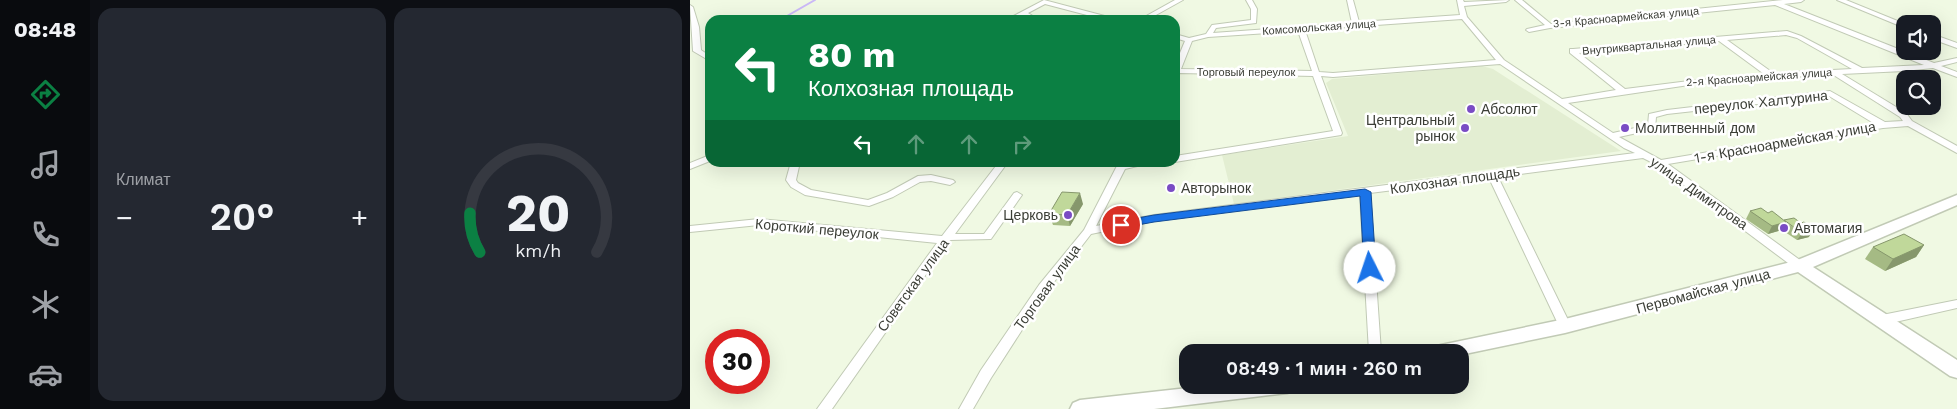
<!DOCTYPE html>
<html lang="ru">
<head>
<meta charset="utf-8">
<style>
  :root { --surface:#171b24; --page:#242831; --text:#f1f3f6; --muted:#9ea1a6; --line:#363941; --accent:#0b8043 }
  body { margin:0; font-family:"Work Sans",sans-serif; background:var(--page); color:var(--text); height:100vh; display:flex; flex-direction:column; font-size:19px; white-space:nowrap }
  * { box-sizing:border-box; margin:0 }
  p { font-size:16px; color:var(--muted) }
  .icon { flex:none; width:28px; height:28px; fill:none; stroke:currentColor; stroke-width:2; stroke-linecap:round; stroke-linejoin:round }
  .map { position:relative; flex:1; overflow:hidden }
  .panel { display:flex; flex-direction:column; gap:8px; padding:8px; background:#0d0f14; width:600px }
  .panel>* { flex:none }
  .hud { position:absolute; left:15px; top:15px; width:475px; height:152px; border-radius:15px; box-shadow:0 5px 20px #0002; background:#0b8043; color:#fff; overflow:hidden }
  .tools { position:absolute; left:1206px; top:15px; display:grid; gap:10px }
  .tools a { display:grid; place-items:center; width:45px; height:45px; border-radius:10px; background:var(--surface); box-shadow:0 5px 20px #0002; font-size:25px }
  .speed { position:absolute; left:15px; top:329px; display:flex; gap:10px; font-size:25px; font-weight:700; text-align:center }
  .speed>* { display:grid; place-content:center; width:65px; height:65px; border-radius:50%; background:var(--surface); box-shadow:0 5px 20px #0002; line-height:1 }
  .speed .limit { border:8px solid #d22; background:#fff; color:#111 }
  .pin { position:absolute; display:grid; place-items:center; width:42px; height:42px; color:#fff; margin:-21px; border:2px solid #fff; border-radius:50%; box-shadow:0 1px 5px #0007 }
  .me { position:absolute; width:55px; margin:-28px; rotate:356deg; stroke-linejoin:round; filter:drop-shadow(0 0 4px #0008) }
  .turn { display:flex; align-items:center; gap:18px; height:105px; padding:0 20px; font-size:22px }
  .turn .icon { width:65px; height:65px; stroke-width:2.5 }
  .turn b { display:block; font-size:35px; line-height:42px }
  .lanes { display:flex; align-items:center; height:48px; padding:0 20px; background:#0003; justify-content:center; gap:25px; direction:ltr }
  .lanes .off { opacity:.35 }
  .big { font-size:38px; font-weight:600; line-height:1.1 }
  .panel .widget { flex:1; display:flex; flex-direction:column; justify-content:center; gap:8px; min-width:0; padding:0 18px; border-radius:15px; background:var(--page) }
  .panel .dial { align-items:center; gap:0 }
  .dial svg { height:130px; overflow:visible; fill:none; stroke:var(--line); stroke-width:7; stroke-linecap:round; text-anchor:middle }
  .dial text { fill:var(--text); stroke:none }
  .heat { display:flex; justify-content:space-between; align-items:center; font-size:28px; direction:ltr }
  .panel .tiles { flex:1; display:grid; gap:8px; grid-template-columns:repeat(2,1fr) }
  .trip { position:absolute; left:489px; top:344px; width:290px; height:50px; border-radius:15px; background:var(--surface); box-shadow:0 5px 20px #0002; font-weight:600; line-height:50px; text-align:center }
  main { display:flex; flex:1; min-height:0 }
  .tab-bar { display:flex; flex-direction:column; width:90px; justify-content:space-around; align-items:center; background:#090b0e; color:var(--muted) }
  .tab-bar .icon { width:35px; height:35px }
  .tab-bar .active { color:var(--accent) }
  .tab-bar b { font-size:22px; color:var(--text) }
  .map>svg:first-child { display:block }
  .built { fill:#e3eed2 }
  .lines { fill:none; stroke-linecap:round; stroke-linejoin:round }
  .stream { stroke:#cbb9f7; stroke-width:2 }
  .street-casing { stroke:#c1cab5; stroke-width:2 }
  .secondary-casing { stroke:#c1cab5; stroke-width:3 }
  .street { fill:#fff; fill-rule:evenodd }
  .secondary { fill:#fff; fill-rule:evenodd }
  .wall { fill:#a5ba84 }
  .shaded-wall { fill:#86976c }
  .building { fill:#c0d89a; stroke:#86976c }
  .route { fill:#1a73e8; stroke:#114b97 }
  .poi-dot { fill:#7a4cc4; stroke:#fff; stroke-width:2 }
  .labels { text-anchor:middle; stroke-width:5; stroke-linejoin:round; paint-order:stroke }
  .far-street-label { font-size:11px; fill:#3b3e36; stroke:#fff }
  .street-label { font-size:14px; fill:#3b3e36; stroke:#fff }
  .poi-label { font-size:14px; fill:#3b3e36; stroke:#fff; text-anchor:start }
</style>
</head>
<body>
<main>
<nav class="tab-bar">
<b>08:48</b>
<svg class="icon active" aria-label="directions" viewBox="0 0 24 24"><path d="M12 3l9 9-9 9-9-9zM9 14v-3h6M13 9l2 2-2 2"/></svg>
<svg class="icon" aria-label="music" viewBox="0 0 24 24"><path d="M9 18V5l10-2v13"/><circle cx="6" cy="18" r="3"/><circle cx="16" cy="16" r="3"/></svg>
<svg class="icon" aria-label="phone" viewBox="0 0 24 24"><path d="M5 4h4l2 5-3 2q2 4 5 5l2-3 5 2v4C11 20 4 13 5 4z"/></svg>
<svg class="icon" aria-label="climate" viewBox="0 0 24 24"><path d="M12 3v18M4 7l16 10M4 17L20 7"/></svg>
<svg class="icon" aria-label="car" viewBox="0 0 24 24"><path d="M5 17H2v-5l4-1 3-4h7l3 4 3 1v5h-3M9 17h6M6 11h13"/><circle cx="7" cy="17" r="2"/><circle cx="17" cy="17" r="2"/></svg>
</nav>
<section class="panel">
<div class="tiles">
<div class="widget"><p>Климат</p>
<div class="heat"><a>−</a><b class="big">20°</b><a>+</a></div>
</div>
<div class="widget dial"><svg viewBox="0 0 100 80">
<path d="M14 69A42 42 0 1 1 86 69"/>
<path d="M14 69A42 42 0 0 1 8 45" stroke="#0b8043"/>
<text x="50" y="56" font-size="32" font-weight="700">20</text>
<text x="50" y="72" font-size="11">km/h</text>
</svg></div>
</div>
</section>
<div class="map">
<svg width="1267" height="409" viewBox="0 0 1267 409">
  <rect width="100%" height="100%" fill="#f0f9e3"/>
  <path class="built" d="M792,66l11,3 128,82 -387,53 -12,-49 126,-19 -22,-53 6,-4z"/>
  <g class="lines">
    <g class="stream">
      <path d="M90,20l35,-20"/>
      <path d="M17,51l3,-1"/>
    </g>
    <g class="street-casing">
      <g id="street">
        <path d="M354,0l72,19 1,1h-11l-61,-16 -17,9 11,7h-8l-8,-5 -9,5h-8z"/>
        <path d="M485,0h8l-36,20h-8z"/>
        <path d="M556,0h6l5,9 -1,14 -40,5 -3,5 139,-10 -5,-23h6l6,22 101,-7 -3,-15h6l1,2 45,-2 -3,2 -42,4 3,11 37,43 58,39 54,-9 -46,-37v-4h3l214,-18 14,5 61,32 62,-3 -149,-60 -225,23 -21,4 -3,-2 1,-1 18,-4 -30,-25h7l29,24 232,-24h21l-3,2 -17,2 150,59 23,-5v4l-16,4 16,6v5l-24,-9 -29,3 -62,3 64,39 6,8 45,25v7l-49,-27 -25,2 -215,36 136,99 2,3 -2,3h-8l-139,-104 -14,-7 -145,19 73,149 -2,3 -4,2 -4,-2 -2,-3 -70,-148 -119,15 11,159h-12l-9,-157 -206,26 -63,13 -44,57 -56,87 -18,31h-14l22,-39 58,-85 45,-55 35,-68h35l-29,7 -29,57 58,-11 481,-62 -11,-5 -124,-84 -167,13 -12,-1 21,57 -1,2 -166,27v-6l158,-25 -20,-55 -134,-3 -4,2v-10l10,-24 -10,-3v-4l14,4 17,-4 6,-9 39,-5v-11zM772,19l34,41 -163,13 -14,-1 -14,-42zM608,31l14,40 -131,-2 11,-28 16,-4zM1096,35l11,3 55,31 -79,4 -46,-33zM1029,41l45,33 -75,7 -64,8 -46,-36zM1142,74l68,43 3,4 -18,1 -55,-31 -163,19 -18,4 -1,11 -35,8 -45,-30 121,-18zM1139,96l46,28 -214,36 -42,-23 36,-8 1,-12 11,-3z"/>
        <path d="M1147,0h9l59,24v4z"/>
        <path d="M0,5l3,2 6,20 2,23 9,6v5l-17,-10z"/>
        <path d="M1242,34l25,9v5l-25,-9z"/>
        <path d="M20,155v6l-20,8v-6z"/>
        <path d="M101,162h9l-4,18 2,3 13,7 57,10 19,-7 31,-17 13,-1 22,5 2,2 -5,3 -19,-4 -11,1 -27,15 -24,9 -64,-11 -14,-8 -5,-7z"/>
        <path d="M309,162h9l-53,72h29l30,-41 3,-1 5,3 -31,44 -41,1 -118,169h-15l120,-166 -178,-18 -69,7v-6l69,-7 183,17z"/>
        <path d="M1267,300v8l-75,17 -4,-2 -2,-3 2,-3 4,-2z"/>
      </g>
    </g>
    <g class="secondary-casing">
      <g id="secondary">
        <path d="M1267,195v10l-144,62 144,93v18l-7,-2 -152,-104 -233,61 -105,22v-3h-29l3,-5 7,-2 124,-26 230,-58z"/>
        <path d="M525,385h82l-3,6 -7,2 -133,16h-84l3,-6 7,-3z"/>
      </g>
    </g>
    <use href="#street" class="street"/>
    <use href="#secondary" class="secondary"/>
  </g>
  <g class="wall">
    <path d="M393,204l-13,22 -17,-1 -4,-11z"/>
    <path d="M1060,211l18,2 16,8 25,16 -12,3 -15,-10 -14,4 -22,-15z"/>
    <path d="M1234,245l-8,12 -31,14 -20,-12 8,-12z"/>
  </g>
  <g class="shaded-wall">
    <path d="M390,193l3,11 -13,22 -3,-11z"/>
    <path d="M1096,222l-4,8 -14,4 4,-8z"/>
    <path d="M1123,229l-4,8 -12,3 5,-7z"/>
    <path d="M1234,245l-8,12 -31,14 8,-12z"/>
  </g>
  <g class="building">
    <path d="M372,192l18,1 -13,22 -18,-1z"/>
    <path d="M1071,208l7,5 4,-2 14,11 -14,4 -22,-15z"/>
    <path d="M1104,218l7,5 3,-1 9,7 -11,4 -18,-13z"/>
    <path d="M1214,234l20,11 -31,14 -20,-12z"/>
  </g>
  <path class="route" d="M675,189l6,3 5,76 -6,4 -6,-4 -4,-72 -206,26 -33,6 -6,-3 6,-4 33,-6z"/>
  <g class="poi-dot">
    <circle cx="781" cy="109" r="5"/>
    <circle cx="775" cy="128" r="5"/>
    <circle cx="935" cy="128" r="5"/>
    <circle cx="481" cy="188" r="5"/>
    <circle cx="378" cy="215" r="5"/>
    <circle cx="1094" cy="228" r="5"/>
  </g>
  <g class="labels">
    <g class="far-street-label">
      <text transform="translate(936 17) rotate(-5)" y="4">3-я Красноармейская улица</text>
      <text transform="translate(629 27) rotate(-4)" y="4">Комсомольская улица</text>
      <text transform="translate(959 45) rotate(-5)" y="4">Внутриквартальная улица</text>
      <text x="556" y="76">Торговый переулок</text>
      <text transform="translate(1069 77) rotate(-4)" y="4">2-я Красноармейская улица</text>
    </g>
    <g class="street-label">
      <text transform="translate(1071 102) rotate(-6)" y="5">переулок Халтурина</text>
      <text transform="translate(1095 142) rotate(-10)" y="5">1-я Красноармейская улица</text>
      <text transform="translate(765 180) rotate(-8)" y="5">Колхозная площадь</text>
      <text transform="translate(1009 193) rotate(35)" y="5">улица Димитрова</text>
      <text transform="translate(127 229) rotate(5)" y="5">Короткий переулок</text>
      <text transform="translate(223 285) rotate(-54)" y="5">Советская улица</text>
      <text transform="translate(357 287) rotate(-54)" y="5">Торговая улица</text>
      <text transform="translate(1013 291) rotate(-15)" y="5">Первомайская улица</text>
    </g>
    <g class="poi-label">
      <text x="791" y="114">Абсолют</text>
      <text x="765" y="125" text-anchor="end">Центральный<tspan x="765" dy="16">рынок</tspan></text>
      <text x="945" y="133">Молитвенный дом</text>
      <text x="491" y="193">Авторынок</text>
      <text x="368" y="220" text-anchor="end">Церковь</text>
      <text x="1104" y="233">Автомагия</text>
    </g>
  </g>
</svg>
<div class="tools">
<a><svg class="icon" aria-label="sound" viewBox="0 0 24 24"><path d="M4 9h4l5-4v14l-5-4H4zM17 9q2 3 0 6"/></svg></a>
<a><svg class="icon" aria-label="search" viewBox="0 0 24 24"><circle cx="10" cy="10" r="6"/><path d="M15 15l6 6"/></svg></a>
</div>
<div class="speed"><div class="limit">30</div></div>
<div class="pin" style="left:431px;top:225px;background:#d93025"><svg class="icon" aria-label="arrive" viewBox="0 0 24 24"><path d="M6 21V4h12l-3 4 3 4H6"/></svg></div>
<svg class="me" style="left:680px;top:268px" viewBox="-20 -20 40 40"><circle r="19" fill="#fff"/><path d="M0-13L10 11 0 6-10 11z" fill="#1a73e8"/></svg>
<div class="trip">08:49 · 1 мин · 260 m</div>
<div class="hud">
<div class="turn"><svg class="icon" aria-label="left" viewBox="0 0 24 24"><path d="M17 20v-9H6M10 6l-5 5 5 5"/></svg><div><b>80 m</b>Колхозная площадь</div></div>
<div class="lanes"><svg class="icon" aria-label="left" viewBox="0 0 24 24"><path d="M17 20v-9H6M10 6l-5 5 5 5"/></svg><svg class="icon off" aria-label="ahead" viewBox="0 0 24 24"><path d="M12 20V5M6 11l6-6 6 6"/></svg><svg class="icon off" aria-label="ahead" viewBox="0 0 24 24"><path d="M12 20V5M6 11l6-6 6 6"/></svg><svg class="icon off" aria-label="right" viewBox="0 0 24 24"><path d="M7 20v-9h11M14 6l5 5-5 5"/></svg></div>
</div>
</div>
</main>
</body>
</html>
